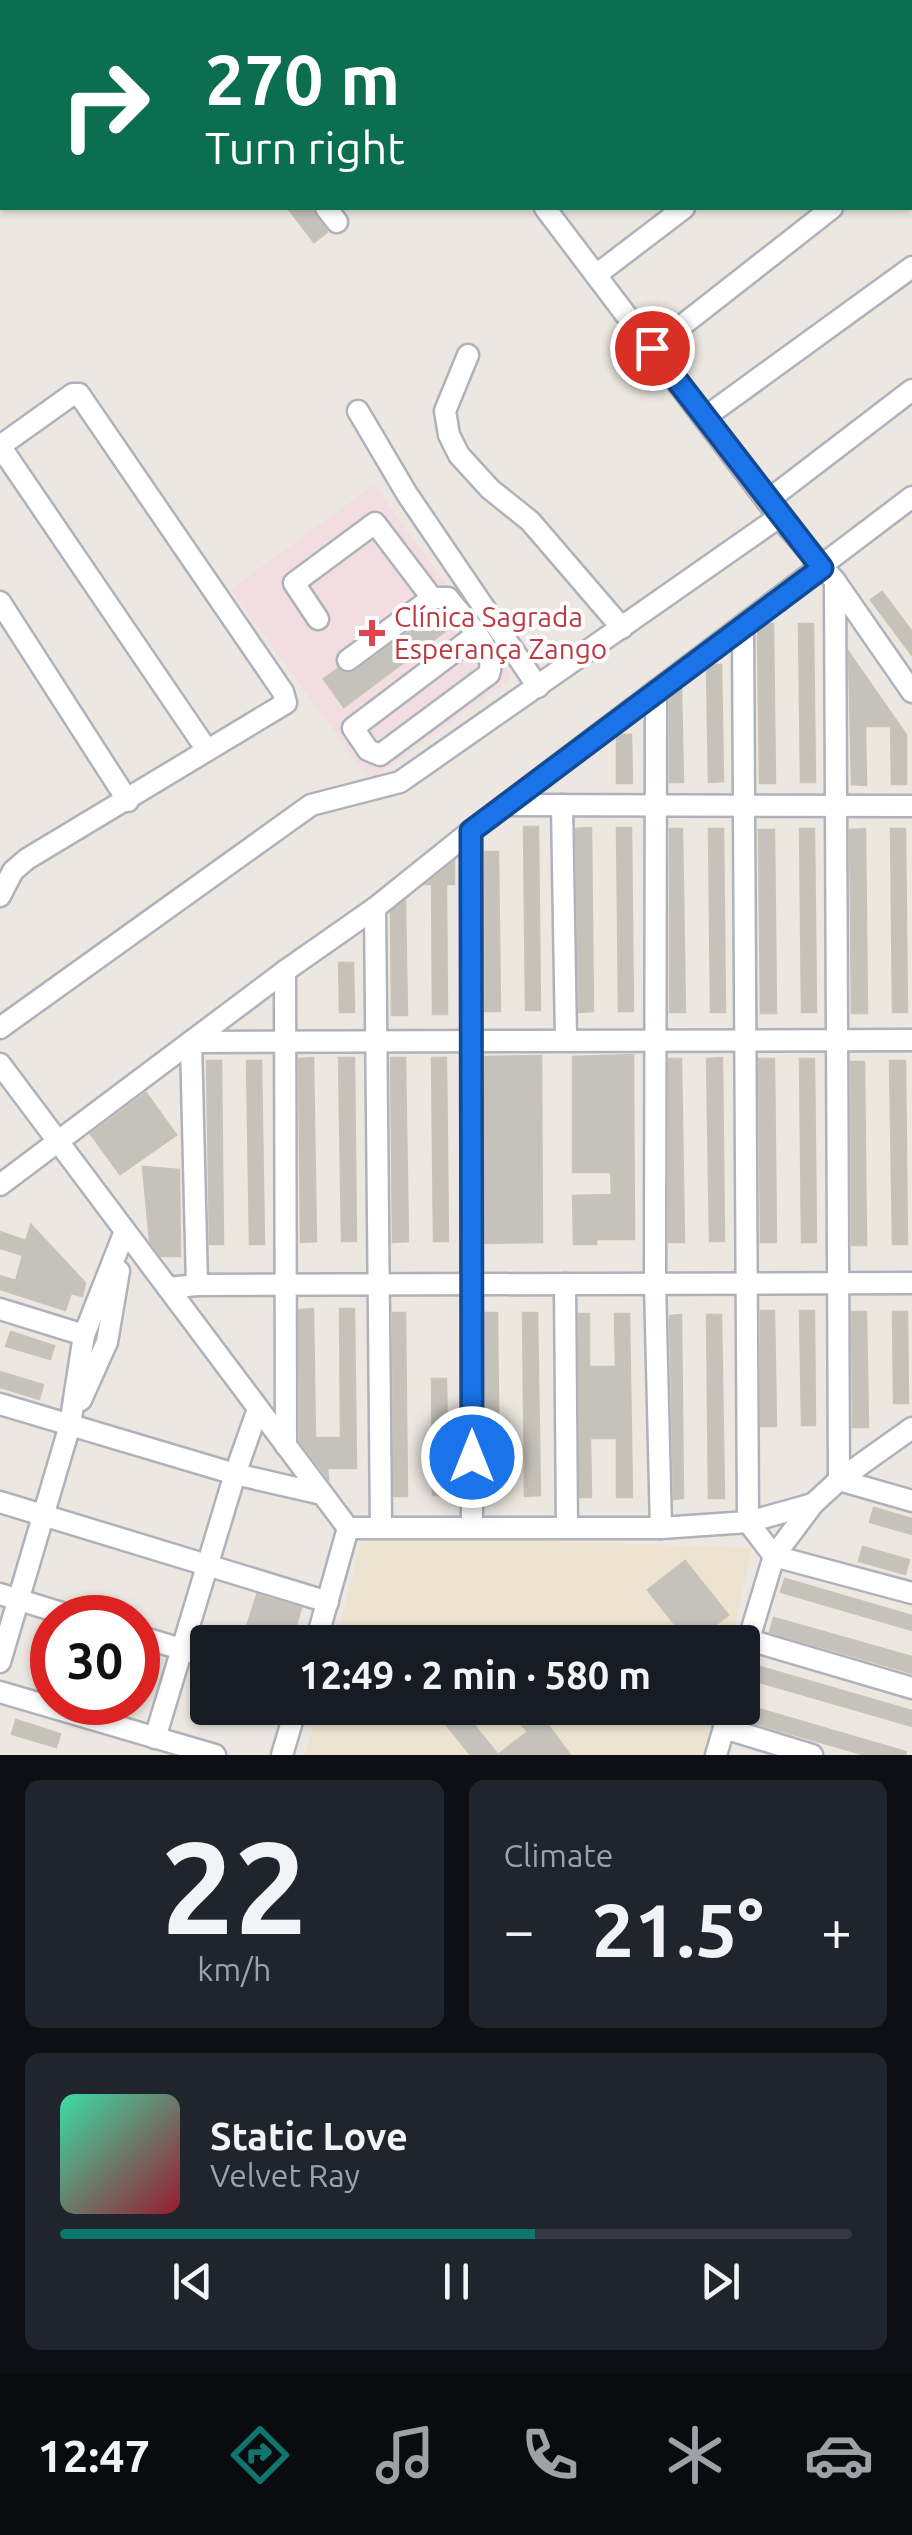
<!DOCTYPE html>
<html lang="en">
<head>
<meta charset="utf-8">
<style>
  :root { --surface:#171b24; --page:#20242c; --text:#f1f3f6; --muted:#9ea1a6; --line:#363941; --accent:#0f766e }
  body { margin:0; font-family:Ubuntu,sans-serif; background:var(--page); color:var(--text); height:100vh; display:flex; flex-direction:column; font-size:38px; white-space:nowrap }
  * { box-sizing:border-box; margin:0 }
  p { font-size:32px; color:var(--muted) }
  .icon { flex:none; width:55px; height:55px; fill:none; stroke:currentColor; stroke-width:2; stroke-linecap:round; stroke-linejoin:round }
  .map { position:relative; height:1755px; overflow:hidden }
  .drawer { display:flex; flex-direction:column; gap:25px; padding:25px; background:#0d0f14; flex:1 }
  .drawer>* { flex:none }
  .banner { position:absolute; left:0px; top:0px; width:912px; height:210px; box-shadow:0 2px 8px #0004; background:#0b6e4f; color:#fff; overflow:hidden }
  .speed { position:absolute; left:30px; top:1595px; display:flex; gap:20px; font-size:50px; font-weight:700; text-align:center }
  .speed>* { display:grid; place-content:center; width:130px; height:130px; border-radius:50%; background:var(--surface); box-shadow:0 2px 8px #0004; line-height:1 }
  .speed .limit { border:15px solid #d22; background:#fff; color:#111 }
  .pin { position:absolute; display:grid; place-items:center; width:85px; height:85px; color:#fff; margin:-42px; border:5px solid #fff; border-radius:50%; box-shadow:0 2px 10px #0007 }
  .me { position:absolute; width:110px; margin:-55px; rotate:0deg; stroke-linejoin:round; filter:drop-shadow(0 0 8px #0008) }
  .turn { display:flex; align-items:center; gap:35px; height:210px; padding:0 40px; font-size:45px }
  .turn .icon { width:130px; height:130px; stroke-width:2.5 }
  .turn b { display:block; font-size:70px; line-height:85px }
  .big { font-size:75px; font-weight:700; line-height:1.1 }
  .drawer .widget { flex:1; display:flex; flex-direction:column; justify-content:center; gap:15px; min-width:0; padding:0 35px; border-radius:15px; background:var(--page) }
  .drawer .dial { align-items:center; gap:0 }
  .dial b { font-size:130px; line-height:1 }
  .song { display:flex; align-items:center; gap:30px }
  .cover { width:120px; height:120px; border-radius:15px; background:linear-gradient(135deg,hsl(160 70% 55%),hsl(350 70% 35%)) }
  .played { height:10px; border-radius:5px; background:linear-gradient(90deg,var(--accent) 60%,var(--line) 60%) }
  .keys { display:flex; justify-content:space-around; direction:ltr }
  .heat { display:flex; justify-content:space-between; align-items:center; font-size:55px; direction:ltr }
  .drawer .tiles { flex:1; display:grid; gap:25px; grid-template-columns:1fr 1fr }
  .widget:last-child { grid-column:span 2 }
  .trip { position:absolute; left:190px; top:1625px; width:570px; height:100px; border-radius:10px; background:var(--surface); box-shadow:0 2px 8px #0004; font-weight:700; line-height:100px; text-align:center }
  .tab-bar { display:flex; height:160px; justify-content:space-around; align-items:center; background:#090b0e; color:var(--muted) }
  .tab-bar .icon { width:70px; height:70px }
  .tab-bar .on { color:var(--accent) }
  .tab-bar b { font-size:45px; color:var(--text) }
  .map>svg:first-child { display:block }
  .education { fill:#ece3d1 }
  .medical { fill:#f2dee0 }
  .building { fill:#c5c1bb; stroke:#c8c2b9; stroke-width:2.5 }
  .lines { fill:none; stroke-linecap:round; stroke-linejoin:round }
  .minor-casing { stroke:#b0b2bb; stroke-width:25 }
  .minor { stroke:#fff; stroke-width:20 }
  .route-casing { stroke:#114b97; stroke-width:25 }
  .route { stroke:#1a73e8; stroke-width:18 }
  .health-dot { fill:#e0444e; stroke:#fff; stroke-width:4 }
  .labels { text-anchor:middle; stroke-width:8; stroke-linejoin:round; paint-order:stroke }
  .health-label { font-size:28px; fill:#be3a42; stroke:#fff; text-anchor:start }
</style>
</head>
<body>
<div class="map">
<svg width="912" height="1755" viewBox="0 0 912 1755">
  <rect width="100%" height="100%" fill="#ece7e0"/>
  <g class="education">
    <path d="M363,1534l389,14 -21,94h-396z"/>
    <path d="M318,1708h399l-10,47h-402z"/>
  </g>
  <path class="medical" d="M374,485l139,192 -143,104 -139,-192z"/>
  <g class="building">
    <path d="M288,208h25l14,24 -13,10z"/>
    <path d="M882,592l30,40v23l-41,-55z"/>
    <path d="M437,612h4l11,14 -108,81 -20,-28 14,-10 11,5 7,-3z"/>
    <path d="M767,624h6l2,159h-15l-2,-152z"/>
    <path d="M799,624h14l2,158h-14z"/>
    <path d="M849,653l57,82v49h-14l-1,-58h-26l1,59 -14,-1z"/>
    <path d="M713,665h8l2,116 -14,1 -2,-113z"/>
    <path d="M681,689l2,93h-13v-84z"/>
    <path d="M621,735h10l1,48h-15v-45z"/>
    <path d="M524,827h14l2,183h-14z"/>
    <path d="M591,828l2,183 -14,1 -3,-183z"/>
    <path d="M617,828h14l2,183h-14z"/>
    <path d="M670,829h12l3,183h-15z"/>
    <path d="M709,829h14l2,183h-14z"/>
    <path d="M800,829h14l2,183h-14z"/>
    <path d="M865,829l2,184h-15l-2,-183z"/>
    <path d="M891,829h14l2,183h-14z"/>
    <path d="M759,830h15l2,183h-15z"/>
    <path d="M485,852h13l2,159h-15z"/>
    <path d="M454,862v22h-8l1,130h-14l-1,-130h-5z"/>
    <path d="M405,901l2,114h-15l-1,-103z"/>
    <path d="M339,963h14l1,49h-14z"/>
    <path d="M633,1055l1,184h-38v5h-22l-1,-48 39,-1 -1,-23h-38v-115z"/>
    <path d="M541,1056l1,186 -57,1v-186z"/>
    <path d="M313,1058l3,183 -15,1 -2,-183z"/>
    <path d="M339,1058h15l2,183h-14z"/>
    <path d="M391,1058h14l3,183 -15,1z"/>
    <path d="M432,1058h14l2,183h-14z"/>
    <path d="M722,1058l2,183h-14l-3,-182z"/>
    <path d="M669,1059h12l3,183h-15z"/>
    <path d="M759,1059h15l2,183h-15z"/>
    <path d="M800,1059h14l2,183h-14z"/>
    <path d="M207,1061h14l2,183h-13z"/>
    <path d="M247,1061h14l3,183h-14z"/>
    <path d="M890,1061h15l2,183h-14z"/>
    <path d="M851,1062h13l2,183h-14z"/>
    <path d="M146,1093l30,42 -56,39 -29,-40z"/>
    <path d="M143,1167l36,3 1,86h-19l-11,-15z"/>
    <path d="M31,1225l54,58 -3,13 -11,-3 -6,17 -65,-21v-13l16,5 7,-26 -23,-7v-16l26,9z"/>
    <path d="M313,1309l2,129h26l-1,-129h14l2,159h-29l1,10 -28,-37 -1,-131z"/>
    <path d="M761,1311h13l2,115h-15z"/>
    <path d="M800,1311h14l1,114h-13z"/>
    <path d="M852,1312h14l2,115h-15z"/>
    <path d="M893,1312h14l1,91h-14z"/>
    <path d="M393,1313h12l2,183h-13z"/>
    <path d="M485,1313h12l2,183h-13z"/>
    <path d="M523,1313h14l3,182 -15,1z"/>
    <path d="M579,1314h10v53h27l-1,-53h14l3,183h-15v-59h-27l1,59h-11z"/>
    <path d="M681,1315l2,183 -9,1 -4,-183z"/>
    <path d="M707,1315h14l3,183h-15z"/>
    <path d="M11,1332l43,14 -4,13 -44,-13z"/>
    <path d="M0,1372l43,13 -4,14 -39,-12z"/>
    <path d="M432,1379h14l2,116h-15z"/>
    <path d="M874,1508l38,11v15l-42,-12z"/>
    <path d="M863,1547l46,13 -4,14 -46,-13z"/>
    <path d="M685,1561l43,54 -35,27h-4l-41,-52z"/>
    <path d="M785,1579l127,37v14l-131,-38z"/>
    <path d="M257,1595l44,13 -10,34h-49z"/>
    <path d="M774,1618l138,39v16l-142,-41z"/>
    <path d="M760,1667l152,44v15l-156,-45z"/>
    <path d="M748,1706l158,46 -1,3h-39l-122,-35z"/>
    <path d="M433,1708h27l38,47 30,-23 -20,-24h27l35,47h-99z"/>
    <path d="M16,1720l44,14 -4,13 -44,-13z"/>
  </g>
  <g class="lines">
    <g class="minor-casing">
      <g id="minor">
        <path d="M263,0l2,2"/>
        <path d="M362,0l2,2"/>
        <path d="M388,0l2,2"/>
        <path d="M840,0l5,2"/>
        <path d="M168,2l3,-2"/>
        <path d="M503,2l4,-2"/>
        <path d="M662,2l4,-2"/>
        <path d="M805,2l4,-2"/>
        <path d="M910,64l2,3"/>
        <path d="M910,146l2,-1"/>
        <path d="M326,208l11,14"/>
        <path d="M545,208l234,309 56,64 77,111"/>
        <path d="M596,275l88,-67"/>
        <path d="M652,349l180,-141"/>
        <path d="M468,355l-23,56 4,24 10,20 31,34 40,32 92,107"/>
        <path d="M358,411l49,83 131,193"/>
        <path d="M704,418l208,-151"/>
        <path d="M767,501l145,-111"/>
        <path d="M835,581l4,899 73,21"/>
        <path d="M0,602l128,199"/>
        <path d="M318,619l-24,-36 81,-60 57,75h16c14,19 50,52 41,76l-109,81 -12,-5 -15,-22 123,-93"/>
        <path d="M743,628l5,894 26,34 138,37"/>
        <path d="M348,660l84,-62"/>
        <path d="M656,691l-1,593 6,244"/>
        <path d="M505,805l407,1"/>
        <path d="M562,805l4,234"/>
        <path d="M471,831l1,695"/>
        <path d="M0,896l13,-25 14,-12 259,-156 -3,-11 -204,-298h-6l-73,52 207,304"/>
        <path d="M375,908l6,618"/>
        <path d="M285,971l1,475"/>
        <path d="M0,1028l311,-223 89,-23 379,-265"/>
        <path d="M0,1064l348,464"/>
        <path d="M0,1185l285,-214 90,-63 96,-77 441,-334"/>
        <path d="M565,1284l2,243"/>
        <path d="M197,1285l-6,-243 721,-2"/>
        <path d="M168,1288l29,-3 715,-2"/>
        <path d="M0,1309l84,26"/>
        <path d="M81,1400l26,-58 12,-71"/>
        <path d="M0,1404l235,70 87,20"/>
        <path d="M0,1502l328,100"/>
        <path d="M348,1528h313l87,-6 65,-18"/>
        <path d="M0,1594l78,24"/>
        <path d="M138,1636l70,21"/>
        <path d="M749,1640l163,48"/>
        <path d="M316,1642l32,-114"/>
        <path d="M0,1662l70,-237 14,-90 41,-104"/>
        <path d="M742,1662l32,-106 39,-52 26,-24 73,-52"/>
        <path d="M0,1692l215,63"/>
        <path d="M724,1728l88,27"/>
        <path d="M155,1738l80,-264 23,-65"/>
        <path d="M282,1755l14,-47"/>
        <path d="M716,1755l14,-47"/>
      </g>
    </g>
    <use href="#minor" class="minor"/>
  </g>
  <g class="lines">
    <g class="route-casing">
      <path id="route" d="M472,1457l-1,-626 351,-263 -170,-220"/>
    </g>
    <use href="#route" class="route"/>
  </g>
  <path class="health-dot" d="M367 618h10v10h10v10h-10v10h-10v-10h-10v-10h10z"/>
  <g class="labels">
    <g class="health-label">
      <text x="394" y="627">Clínica Sagrada<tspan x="394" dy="32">Esperança Zango</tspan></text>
    </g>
  </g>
</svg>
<div class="speed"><div class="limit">30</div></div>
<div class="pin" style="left:652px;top:348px;background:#d93025"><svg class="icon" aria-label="arrive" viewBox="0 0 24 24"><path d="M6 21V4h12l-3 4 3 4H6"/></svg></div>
<svg class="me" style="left:472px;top:1457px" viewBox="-20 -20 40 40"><circle r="17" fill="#1a73e8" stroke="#fff" stroke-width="3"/><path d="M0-11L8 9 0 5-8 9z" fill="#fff"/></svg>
<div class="trip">12:49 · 2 min · 580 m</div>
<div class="banner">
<div class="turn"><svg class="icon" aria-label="right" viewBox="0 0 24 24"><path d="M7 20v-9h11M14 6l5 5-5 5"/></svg><div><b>270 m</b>Turn right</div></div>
</div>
</div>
<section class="drawer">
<div class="tiles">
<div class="widget dial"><b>22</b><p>km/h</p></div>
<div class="widget"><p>Climate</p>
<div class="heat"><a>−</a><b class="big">21.5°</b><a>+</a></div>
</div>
<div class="widget">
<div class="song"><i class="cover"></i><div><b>Static Love</b><p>Velvet Ray</p></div></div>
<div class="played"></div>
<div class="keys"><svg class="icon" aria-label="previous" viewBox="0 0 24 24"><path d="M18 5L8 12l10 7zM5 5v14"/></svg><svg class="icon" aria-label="pause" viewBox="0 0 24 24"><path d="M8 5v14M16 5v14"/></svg><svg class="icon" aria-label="next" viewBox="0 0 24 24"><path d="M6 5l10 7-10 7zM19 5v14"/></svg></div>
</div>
</div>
</section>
<nav class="tab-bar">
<b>12:47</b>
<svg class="icon on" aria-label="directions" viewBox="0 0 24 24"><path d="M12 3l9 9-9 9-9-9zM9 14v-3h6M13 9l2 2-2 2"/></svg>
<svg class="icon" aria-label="music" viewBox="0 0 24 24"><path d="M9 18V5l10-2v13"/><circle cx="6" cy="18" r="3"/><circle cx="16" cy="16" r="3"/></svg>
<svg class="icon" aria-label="phone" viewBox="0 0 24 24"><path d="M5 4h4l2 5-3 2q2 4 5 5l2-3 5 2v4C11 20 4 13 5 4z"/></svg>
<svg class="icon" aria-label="climate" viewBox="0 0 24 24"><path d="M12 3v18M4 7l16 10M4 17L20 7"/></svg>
<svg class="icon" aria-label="car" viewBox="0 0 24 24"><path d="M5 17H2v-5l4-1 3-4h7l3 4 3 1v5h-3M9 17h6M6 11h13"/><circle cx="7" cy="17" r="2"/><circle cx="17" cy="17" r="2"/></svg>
</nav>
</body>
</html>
